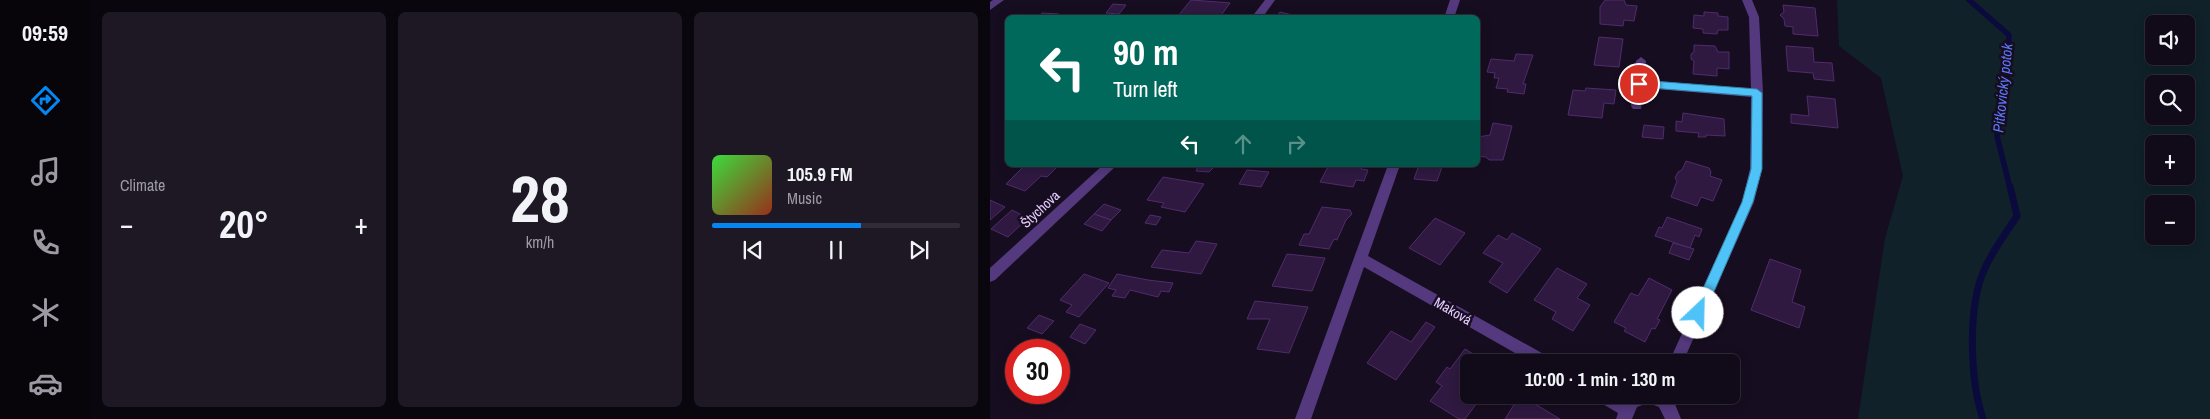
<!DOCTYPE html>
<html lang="en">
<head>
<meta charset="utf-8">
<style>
  :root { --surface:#110a18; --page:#1e1825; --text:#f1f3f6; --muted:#9c9aa2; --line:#302b37; --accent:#0487f2 }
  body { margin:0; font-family:"Archivo Narrow",sans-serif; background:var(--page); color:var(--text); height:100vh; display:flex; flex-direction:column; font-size:19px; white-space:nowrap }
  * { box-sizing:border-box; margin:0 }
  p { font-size:16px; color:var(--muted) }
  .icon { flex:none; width:28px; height:28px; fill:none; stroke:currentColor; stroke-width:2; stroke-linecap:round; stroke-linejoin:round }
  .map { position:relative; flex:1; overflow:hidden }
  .sheet { display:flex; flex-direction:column; gap:12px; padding:12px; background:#09060d; width:900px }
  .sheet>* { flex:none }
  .top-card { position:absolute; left:15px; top:15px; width:475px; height:152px; border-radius:8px; box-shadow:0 2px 12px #0003,0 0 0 1px var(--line); background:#00695c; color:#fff; overflow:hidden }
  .buttons { position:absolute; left:1155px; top:15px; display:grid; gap:10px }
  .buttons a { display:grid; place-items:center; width:50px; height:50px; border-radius:8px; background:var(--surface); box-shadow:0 2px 12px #0003,0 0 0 1px var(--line); font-size:25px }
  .speed { position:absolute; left:15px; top:339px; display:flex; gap:10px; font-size:25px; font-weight:700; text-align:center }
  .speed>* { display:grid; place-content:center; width:65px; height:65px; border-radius:50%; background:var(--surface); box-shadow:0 2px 12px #0003,0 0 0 1px var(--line); line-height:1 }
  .speed .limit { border:8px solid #d22; background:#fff; color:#111 }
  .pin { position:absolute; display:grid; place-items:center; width:42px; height:42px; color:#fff; margin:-21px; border:2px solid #fff; border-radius:50%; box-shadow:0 1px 5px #0007 }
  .me { position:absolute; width:55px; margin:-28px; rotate:24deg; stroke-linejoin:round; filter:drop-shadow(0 0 4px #0008) }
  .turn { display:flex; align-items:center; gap:18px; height:105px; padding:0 25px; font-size:22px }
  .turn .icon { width:65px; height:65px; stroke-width:2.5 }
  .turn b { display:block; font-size:35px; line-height:42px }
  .lanes { display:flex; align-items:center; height:48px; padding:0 25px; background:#0003; justify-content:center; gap:25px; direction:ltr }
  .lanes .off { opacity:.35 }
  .big { font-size:38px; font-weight:700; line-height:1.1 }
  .sheet .tile { flex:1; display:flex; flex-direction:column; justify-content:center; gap:8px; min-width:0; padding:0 18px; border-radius:8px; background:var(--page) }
  .sheet .dial { align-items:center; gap:0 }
  .dial b { font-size:65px; line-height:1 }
  .song { display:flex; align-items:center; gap:15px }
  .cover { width:60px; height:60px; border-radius:8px; background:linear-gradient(135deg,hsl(120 70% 55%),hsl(10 70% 35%)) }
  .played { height:5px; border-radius:2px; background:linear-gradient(90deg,var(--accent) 60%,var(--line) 60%) }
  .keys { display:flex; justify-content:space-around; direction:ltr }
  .heat { display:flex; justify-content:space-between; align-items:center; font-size:28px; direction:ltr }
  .sheet .tiles { flex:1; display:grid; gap:12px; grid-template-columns:repeat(3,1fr) }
  .trip { position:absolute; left:470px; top:354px; width:280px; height:50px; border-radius:8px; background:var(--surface); box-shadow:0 2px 12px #0003,0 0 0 1px var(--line); font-weight:700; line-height:50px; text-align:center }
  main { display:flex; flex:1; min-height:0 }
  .dock { display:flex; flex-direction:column; width:90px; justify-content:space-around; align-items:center; background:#07040a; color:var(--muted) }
  .dock .icon { width:35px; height:35px }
  .dock .selected { color:var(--accent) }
  .dock b { font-size:22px; color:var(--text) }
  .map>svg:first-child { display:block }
  .green { fill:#102129; fill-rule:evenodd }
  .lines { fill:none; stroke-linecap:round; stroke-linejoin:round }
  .stream-far1 { stroke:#0a0a3c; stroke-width:5.5 }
  .stream { stroke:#0a0a3c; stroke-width:7 }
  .building { fill:#2f1940; stroke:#4f2c6c }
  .minor { fill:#54397e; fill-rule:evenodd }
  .route { fill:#4fc3f7; stroke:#337fa1 }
  .labels { text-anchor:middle; stroke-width:5; stroke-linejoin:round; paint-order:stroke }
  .street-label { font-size:14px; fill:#e4ccfe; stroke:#170d20 }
  .water-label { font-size:15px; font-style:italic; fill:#5c7afc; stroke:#170d20 }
</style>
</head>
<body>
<main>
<nav class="dock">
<b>09:59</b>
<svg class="icon selected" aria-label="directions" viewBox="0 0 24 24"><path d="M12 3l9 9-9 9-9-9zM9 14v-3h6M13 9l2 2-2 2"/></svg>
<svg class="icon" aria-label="music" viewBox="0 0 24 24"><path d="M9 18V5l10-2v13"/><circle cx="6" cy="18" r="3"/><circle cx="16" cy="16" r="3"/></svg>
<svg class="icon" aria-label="phone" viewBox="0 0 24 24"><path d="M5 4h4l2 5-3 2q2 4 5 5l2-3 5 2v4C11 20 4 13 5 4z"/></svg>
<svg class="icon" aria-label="climate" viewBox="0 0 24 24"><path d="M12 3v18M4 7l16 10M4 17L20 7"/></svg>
<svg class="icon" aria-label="car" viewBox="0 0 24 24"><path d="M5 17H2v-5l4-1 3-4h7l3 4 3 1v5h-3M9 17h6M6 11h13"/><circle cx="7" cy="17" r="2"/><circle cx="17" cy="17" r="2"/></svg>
</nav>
<section class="sheet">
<div class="tiles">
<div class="tile"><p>Climate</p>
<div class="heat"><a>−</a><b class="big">20°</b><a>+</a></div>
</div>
<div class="tile dial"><b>28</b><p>km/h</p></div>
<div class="tile">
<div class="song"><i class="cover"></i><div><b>105.9 FM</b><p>Music</p></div></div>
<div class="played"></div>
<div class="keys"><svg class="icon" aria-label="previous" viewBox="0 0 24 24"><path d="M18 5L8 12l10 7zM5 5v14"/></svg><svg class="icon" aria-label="pause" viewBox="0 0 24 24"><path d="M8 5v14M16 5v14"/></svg><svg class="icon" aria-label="next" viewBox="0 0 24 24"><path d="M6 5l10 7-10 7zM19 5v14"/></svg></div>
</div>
</div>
</section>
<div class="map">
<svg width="1220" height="419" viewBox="0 0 1220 419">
  <rect width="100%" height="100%" fill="#170d20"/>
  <path class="green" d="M847,0h373v419h-352l27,-181 18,-62 -22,-98 -42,-32zM1164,24h32v32h-32zM1164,84h32v32h-32zM1164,144h32v32h-32zM1164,204h32v32h-32z"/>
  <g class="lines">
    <path class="stream-far1" d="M979,0l40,35 -2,41 -10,60 13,52"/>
    <path class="stream" d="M993,419c-13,-39 -16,-113 2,-151 8,-18 21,-35 32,-52l-7,-30"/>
  </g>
  <g class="building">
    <path d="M201,0l27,2 12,1 -11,15 -41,-2z"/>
    <path d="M615,0h19l2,5 11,1 -3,15 -10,-1 -1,6 -23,-2v-17z"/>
    <path d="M123,4l13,1 -7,9 -13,-1z"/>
    <path d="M793,5l32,3 3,28 -25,-2v-7l-8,-1 -1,-7 -4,-4 4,-3z"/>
    <path d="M290,12l25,6h-30z"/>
    <path d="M714,12l14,1v3l10,1v13h-10l-1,4 -14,-1v-4l-10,-1 1,-13 10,1z"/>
    <path d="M52,13l17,1 -3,4h-18z"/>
    <path d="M609,37l24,2 -4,28 -25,-2z"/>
    <path d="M704,45l21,1 3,6h11v17l-12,-1v8l-24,-2 1,-13 -3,-2v-5l3,-2z"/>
    <path d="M796,46l27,2 1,14 18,1 2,18 -20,-2 -1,-6 -25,-2z"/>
    <path d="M526,54l17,1 -10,29h3l-2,10 -17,-2 1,-3 -12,-1 3,-10h-5l1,-5 -8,-1 4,-13 23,2z"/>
    <path d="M596,88l30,2 -2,14 -10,-1 -2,15 -34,-3 5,-25 12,1z"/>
    <path d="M817,96l28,3 3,29 -47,-5v-9l18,2z"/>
    <path d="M693,113l41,6 1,17 -19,-1v2h-8l1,-4 -23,-2v-10l6,1z"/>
    <path d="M503,123l19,3 -9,34h-14l-3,-3 -8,-1v-19l12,-2z"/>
    <path d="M654,125l20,2 -1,12 -21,-2z"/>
    <path d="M696,161l23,7 2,4 -1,4 12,4 -9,21 -12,-4 -4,9 -26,-9 6,-16 -2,-3 3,-6 4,-2z"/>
    <path d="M33,165h36l-12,12 -6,-1 -16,15 -19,-7 16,-16z"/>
    <path d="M197,165h29l-7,7 -13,-1 2,-5z"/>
    <path d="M339,165h34l-2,4 7,1 -4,11 -8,-1 -3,7 -33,-5z"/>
    <path d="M429,165l23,2 -5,14 -23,-2z"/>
    <path d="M257,170l22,2 -8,15 -22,-3z"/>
    <path d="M173,177l41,7 -19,28 -24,-5 3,-4 -17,-3z"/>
    <path d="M0,200l15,7 -15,13z"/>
    <path d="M114,204l17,6 -10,10 -17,-6z"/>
    <path d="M332,207l28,3 2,4 -6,6 -9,20 -3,-1 -5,10 -30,-4 5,-11h5z"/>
    <path d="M22,210l16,8 -20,19 -17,-8z"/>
    <path d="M104,214l17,6 -9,11 -18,-7z"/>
    <path d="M160,215l11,2 -5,8 -11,-2z"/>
    <path d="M677,217l35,12 -3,8 -4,-2 -5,13 -35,-12 4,-9 3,1z"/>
    <path d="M445,218l30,15 -25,32 -31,-17z"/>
    <path d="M522,233l29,16 -34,44 -18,-11 14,-19 -20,-10 15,-18 9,5z"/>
    <path d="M206,241l21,3 -16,30 -50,-7 11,-17 27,3z"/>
    <path d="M683,243l21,6 -5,11 -20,-7z"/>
    <path d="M297,254l38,4 -13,33 -40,-5z"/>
    <path d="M780,259l31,11 -9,32 13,5 -6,21 -48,-18z"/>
    <path d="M567,268l30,16 -10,14 13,7 -17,26 -21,-12 4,-7 -22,-12z"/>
    <path d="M94,274l25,9 -30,34 -13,-5 6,-7 -12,-5z"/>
    <path d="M127,274l31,6 25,3 -4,9 -8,-1 -3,6 -28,-7 -5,8 -13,-2 4,-6 -8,-2z"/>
    <path d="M659,278l23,12 -15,29 3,1 -5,9 -3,-1 -7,14 -21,-11 2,-3 -12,-6 17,-29 7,3z"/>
    <path d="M265,301l53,6 -19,46 -32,-4 13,-30h-23z"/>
    <path d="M49,315l15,6 -12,13 -15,-6z"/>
    <path d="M436,322l9,5 -39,53 -29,-17 24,-32 20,11z"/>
    <path d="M90,324l16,6 -11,14 -15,-7z"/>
    <path d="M475,349l21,13h-17v33h14l-18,24h-6l-29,-18 12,-15 -6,-4 11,-15 3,2z"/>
    <path d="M530,395l40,24h-55z"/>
  </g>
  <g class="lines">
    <g class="minor">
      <path d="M3,0h11l-14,10v-8z"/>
      <path d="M275,0h10l-13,18h-11z"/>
      <path d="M460,0h10l-6,18h-10z"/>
      <path d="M752,0h10l7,17 4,76 -1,76 -8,33 -71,160h-14l73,-160 8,-33 1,-72 -107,-9 -3,21h-8l-2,-3 5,-45 5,-4 5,4 -1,19 106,9 -2,-72z"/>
      <path d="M113,165h14l-122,115 -5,2v-14z"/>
      <path d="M398,165h12l-32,91 181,101 2,5h-20l-167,-95 -53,152h-16z"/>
      <path d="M604,395h22l8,5 5,-5h37l9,9 6,15h-16l-6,-12 -11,-4 -11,4 -5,12h-16l2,-6 -22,-13z"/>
    </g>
  </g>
  <path class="route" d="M649,80l118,9 5,4v76l-9,33 -50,115 -5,2 -4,-2 -2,-4 50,-111 9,-33 1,-73 -113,-9 -5,-3z"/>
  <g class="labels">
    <g class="street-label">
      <text transform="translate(50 209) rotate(-43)" y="5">Štychova</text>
      <text transform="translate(463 311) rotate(30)" y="5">Maková</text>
    </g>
    <g class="water-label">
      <text transform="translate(1013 88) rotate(-84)" y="5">Pitkovický potok</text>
    </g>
  </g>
</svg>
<div class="buttons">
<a><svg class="icon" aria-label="sound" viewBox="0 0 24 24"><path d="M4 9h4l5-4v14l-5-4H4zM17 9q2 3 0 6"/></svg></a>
<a><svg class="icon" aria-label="search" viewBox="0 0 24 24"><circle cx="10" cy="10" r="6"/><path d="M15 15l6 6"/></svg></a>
<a>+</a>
<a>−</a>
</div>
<div class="speed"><div class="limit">30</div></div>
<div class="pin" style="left:649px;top:84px;background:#d93025"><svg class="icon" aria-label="arrive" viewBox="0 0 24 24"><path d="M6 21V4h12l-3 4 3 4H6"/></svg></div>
<svg class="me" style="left:708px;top:313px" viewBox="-20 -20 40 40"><circle r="19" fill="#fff"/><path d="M0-13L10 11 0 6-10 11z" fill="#4fc3f7"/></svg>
<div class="trip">10:00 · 1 min · 130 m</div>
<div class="top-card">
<div class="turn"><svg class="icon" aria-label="left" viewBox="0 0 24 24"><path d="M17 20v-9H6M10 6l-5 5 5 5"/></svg><div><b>90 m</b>Turn left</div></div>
<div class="lanes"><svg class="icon" aria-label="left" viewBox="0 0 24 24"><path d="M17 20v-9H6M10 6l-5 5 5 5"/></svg><svg class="icon off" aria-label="ahead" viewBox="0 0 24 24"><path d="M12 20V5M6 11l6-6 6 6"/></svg><svg class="icon off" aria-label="right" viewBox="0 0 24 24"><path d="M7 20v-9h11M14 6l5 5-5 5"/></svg></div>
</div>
</div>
</main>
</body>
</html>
